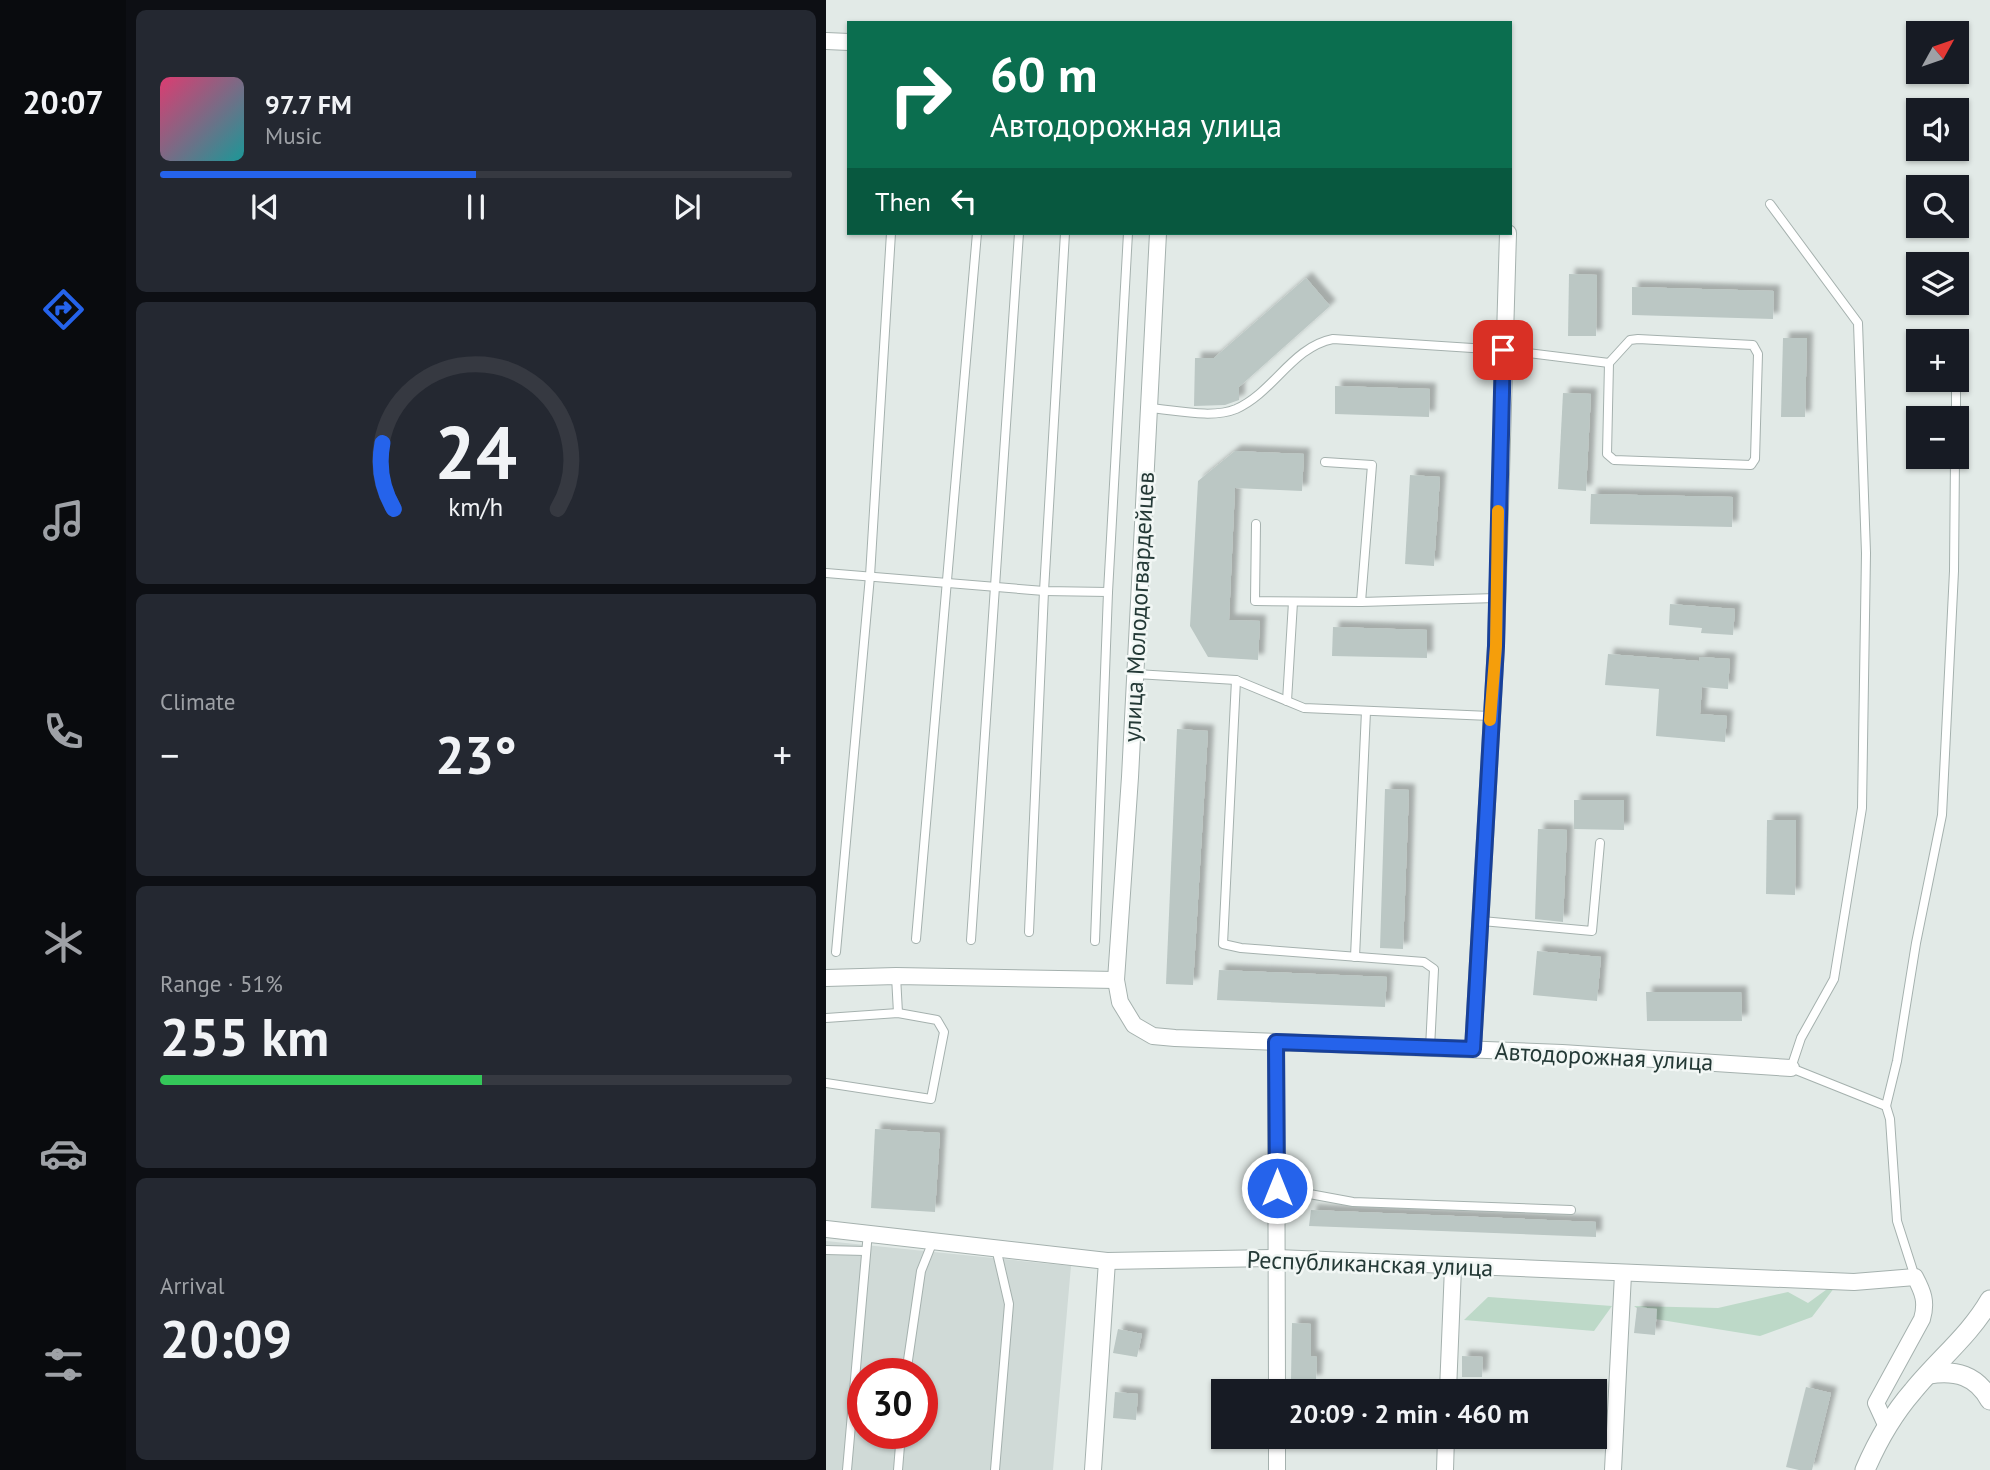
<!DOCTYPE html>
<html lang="en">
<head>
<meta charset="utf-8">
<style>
  :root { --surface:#171b24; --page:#242831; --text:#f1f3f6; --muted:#9ea1a6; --line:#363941; --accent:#2563eb }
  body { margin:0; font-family:"PT Sans",sans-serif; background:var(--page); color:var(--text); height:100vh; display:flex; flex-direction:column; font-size:26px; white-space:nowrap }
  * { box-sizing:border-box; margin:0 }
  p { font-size:23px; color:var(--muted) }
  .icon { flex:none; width:38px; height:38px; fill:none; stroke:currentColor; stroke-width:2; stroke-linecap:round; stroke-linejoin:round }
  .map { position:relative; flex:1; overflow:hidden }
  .drawer { display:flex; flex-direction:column; gap:10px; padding:10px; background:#0d0f14; width:700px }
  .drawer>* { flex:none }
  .hud { position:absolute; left:21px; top:21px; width:665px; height:214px; border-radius:0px; box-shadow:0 2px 5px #0004; background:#0b6e4f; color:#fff; overflow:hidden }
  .needle { width:46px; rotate:50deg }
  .controls { position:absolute; left:1080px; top:21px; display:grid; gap:14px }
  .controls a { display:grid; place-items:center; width:63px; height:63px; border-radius:0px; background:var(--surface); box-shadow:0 2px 5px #0004; font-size:35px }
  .speed { position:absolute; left:21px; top:1358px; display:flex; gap:14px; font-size:35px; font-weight:700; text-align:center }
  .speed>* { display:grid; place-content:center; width:91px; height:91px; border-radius:50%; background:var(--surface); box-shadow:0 2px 5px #0004; line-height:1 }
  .speed .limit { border:10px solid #d22; background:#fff; color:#111 }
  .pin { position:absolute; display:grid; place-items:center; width:60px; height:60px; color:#fff; margin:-30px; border-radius:14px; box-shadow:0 4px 10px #0006 }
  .me { position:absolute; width:77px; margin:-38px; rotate:0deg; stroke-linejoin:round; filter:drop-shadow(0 0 5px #0008) }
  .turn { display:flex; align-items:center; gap:24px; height:147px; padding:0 28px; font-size:32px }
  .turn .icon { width:91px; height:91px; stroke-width:2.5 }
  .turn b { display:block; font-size:49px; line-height:60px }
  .then { display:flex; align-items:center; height:66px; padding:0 28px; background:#0003; gap:14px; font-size:26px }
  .big { font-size:52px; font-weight:700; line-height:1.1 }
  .drawer .tile { flex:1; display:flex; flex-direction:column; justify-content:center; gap:10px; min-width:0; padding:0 24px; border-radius:10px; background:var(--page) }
  .drawer .dial { align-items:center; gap:0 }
  .dial svg { height:182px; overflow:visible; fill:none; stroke:var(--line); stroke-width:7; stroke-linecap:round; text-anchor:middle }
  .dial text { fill:var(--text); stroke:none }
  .song { display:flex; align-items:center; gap:21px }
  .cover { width:84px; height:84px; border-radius:10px; background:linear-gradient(135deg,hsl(340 70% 55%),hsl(180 70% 35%)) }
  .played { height:7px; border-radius:4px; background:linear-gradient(90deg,var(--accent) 50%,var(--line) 50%) }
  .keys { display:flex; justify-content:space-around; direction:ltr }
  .heat { display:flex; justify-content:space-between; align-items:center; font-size:38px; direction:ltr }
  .charge { height:10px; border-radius:5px; background:linear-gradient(90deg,#34c759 51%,var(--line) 0) }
  .trip { position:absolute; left:385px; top:1379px; width:396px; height:70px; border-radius:0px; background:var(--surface); box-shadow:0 2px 5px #0004; font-weight:700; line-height:70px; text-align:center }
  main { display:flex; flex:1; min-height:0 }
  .tabs { display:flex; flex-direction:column; width:126px; justify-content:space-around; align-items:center; background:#090b0e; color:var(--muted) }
  .tabs .icon { width:49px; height:49px }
  .tabs .active { color:var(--accent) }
  .tabs b { font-size:32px; color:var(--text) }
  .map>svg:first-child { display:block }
  .built { fill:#d0dad7; fill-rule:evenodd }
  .green { fill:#bdd9c8 }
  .building { fill:#bbc7c4; filter:url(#shadow) }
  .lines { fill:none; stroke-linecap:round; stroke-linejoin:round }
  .service-casing { stroke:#a5b1ae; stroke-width:10 }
  .minor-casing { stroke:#a5b1ae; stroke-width:18 }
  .tertiary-casing { stroke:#a5b1ae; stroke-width:21 }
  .service { stroke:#fff; stroke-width:8 }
  .minor { stroke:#fff; stroke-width:16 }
  .tertiary { stroke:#fff; stroke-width:19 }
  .route-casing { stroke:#184099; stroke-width:18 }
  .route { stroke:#2563eb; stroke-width:12 }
  .slow { stroke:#f59e0b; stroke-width:12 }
  .labels { text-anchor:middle; stroke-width:5; stroke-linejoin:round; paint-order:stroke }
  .street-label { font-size:24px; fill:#243936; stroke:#f2f7f5 }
</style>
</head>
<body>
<main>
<nav class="tabs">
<b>20:07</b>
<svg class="icon active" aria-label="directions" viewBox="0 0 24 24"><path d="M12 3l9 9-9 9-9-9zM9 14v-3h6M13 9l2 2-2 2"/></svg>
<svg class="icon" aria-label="music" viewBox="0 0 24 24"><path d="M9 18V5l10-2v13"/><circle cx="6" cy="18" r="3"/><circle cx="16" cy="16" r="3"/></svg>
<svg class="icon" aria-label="phone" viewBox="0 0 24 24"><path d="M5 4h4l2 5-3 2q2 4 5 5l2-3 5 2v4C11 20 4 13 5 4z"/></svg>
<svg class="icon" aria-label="climate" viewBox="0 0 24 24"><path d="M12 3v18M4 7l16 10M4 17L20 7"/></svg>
<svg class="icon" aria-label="car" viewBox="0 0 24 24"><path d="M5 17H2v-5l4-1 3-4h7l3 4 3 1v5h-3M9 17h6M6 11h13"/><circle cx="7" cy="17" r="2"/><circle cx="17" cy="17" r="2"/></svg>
<svg class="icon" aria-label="filters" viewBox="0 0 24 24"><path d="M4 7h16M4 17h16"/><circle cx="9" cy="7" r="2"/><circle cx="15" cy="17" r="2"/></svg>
</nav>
<section class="drawer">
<div class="tile">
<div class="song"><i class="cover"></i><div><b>97.7 FM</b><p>Music</p></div></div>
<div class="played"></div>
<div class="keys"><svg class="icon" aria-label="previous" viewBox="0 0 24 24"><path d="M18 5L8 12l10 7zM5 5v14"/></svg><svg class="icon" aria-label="pause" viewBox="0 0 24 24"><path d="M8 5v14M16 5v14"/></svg><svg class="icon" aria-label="next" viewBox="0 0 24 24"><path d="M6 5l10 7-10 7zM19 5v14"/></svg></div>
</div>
<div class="tile dial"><svg viewBox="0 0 100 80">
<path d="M14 69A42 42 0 1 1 86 69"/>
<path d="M14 69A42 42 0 0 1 9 40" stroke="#2563eb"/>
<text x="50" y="56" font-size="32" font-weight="700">24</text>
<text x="50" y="72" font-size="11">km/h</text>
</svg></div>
<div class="tile"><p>Climate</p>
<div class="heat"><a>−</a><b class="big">23°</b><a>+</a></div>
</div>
<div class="tile"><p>Range · 51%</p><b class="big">255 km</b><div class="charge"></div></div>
<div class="tile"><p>Arrival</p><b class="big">20:09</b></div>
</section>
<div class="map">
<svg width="1164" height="1470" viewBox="0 0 1164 1470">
  <defs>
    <filter id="shadow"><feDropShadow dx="6" dy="-6" stdDeviation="2" flood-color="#0004"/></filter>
  </defs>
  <rect width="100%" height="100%" fill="#e2eae7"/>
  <path class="built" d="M0,1241l245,25 -18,204h-227zM37,1374h59v59h-59z"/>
  <g class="green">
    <path d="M1015,1279l-29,38 -52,19 -111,-18 -15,-12 84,2 70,-16 20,11z"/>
    <path d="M662,1297h1l123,9 -18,25 -130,-11z"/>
  </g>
  <g class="building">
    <path d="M743,274l28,1 -1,61h-28z"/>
    <path d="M480,278l24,28 -91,81v13l-14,5 -31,1 1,-48h19z"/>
    <path d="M806,287l142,4 -1,28 -141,-4z"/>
    <path d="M957,338h24l-2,79h-24z"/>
    <path d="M509,386l95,3 -1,28 -94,-3z"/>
    <path d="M737,393l28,1 -5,97 -28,-2z"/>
    <path d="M409,451l69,3 -2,37 -67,-3 -6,132 31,1 -2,39 -50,-3 -18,-31 8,-145z"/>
    <path d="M584,475l30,2 -6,89 -29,-2z"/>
    <path d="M765,494l142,3 -1,30 -142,-3z"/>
    <path d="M844,604l65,5 -2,26 -32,-2 1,-5 -33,-3z"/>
    <path d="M507,627l94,3v28l-95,-2z"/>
    <path d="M782,654l91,7 1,-4 30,2 -2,30 -26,-2 -2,27 27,2 -2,26 -69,-6 3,-47 -54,-4z"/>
    <path d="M351,729l31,2 -15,254 -27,-1z"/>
    <path d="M559,789l24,1 -6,159 -23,-1z"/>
    <path d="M748,800h50v30l-50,-1z"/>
    <path d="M941,820h29l-1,75 -29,-1z"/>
    <path d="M712,829l29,1 -4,92 -28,-3z"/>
    <path d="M711,951l64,6 -4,44 -64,-6z"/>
    <path d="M393,970l168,7 -2,30 -168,-7z"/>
    <path d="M820,992h95l1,29h-95z"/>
    <path d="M49,1129l65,4 -5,79 -64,-4z"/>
    <path d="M485,1210l285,12v15l-287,-11z"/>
    <path d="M811,1307l20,2 -2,26 -21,-2z"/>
    <path d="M466,1323l19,1v32l6,1 -1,24 -25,-1z"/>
    <path d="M292,1329l24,5 -5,23 -24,-4z"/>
    <path d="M636,1356l21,1 -1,20h-20z"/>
    <path d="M980,1387l25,6 -19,77h-13l-13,-3z"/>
    <path d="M289,1392l23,2 -2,26 -23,-2z"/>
  </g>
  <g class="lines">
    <g class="service-casing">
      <g id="service">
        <path d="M944,204l88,119 8,230 -4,255 -28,171 -33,59 -10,30 95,38 4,13 7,102 18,56"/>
        <path d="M812,339l115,6 5,9 -3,105 -4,6 -137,-5 -7,-6 2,-91 21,-23z"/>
        <path d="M1130,341v-7"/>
        <path d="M323,408c26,2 63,11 87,1 38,-17 56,-62 97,-70l170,11 106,13"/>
        <path d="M1130,418v-38"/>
        <path d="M499,462l47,3 -11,137"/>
        <path d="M430,524l-1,77 106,1 135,-4"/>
        <path d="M0,573l218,18 64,1"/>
        <path d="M310,674l100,6 68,28 186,8"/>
        <path d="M410,680l-13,264 18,4 183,14 10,7 -4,79"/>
        <path d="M461,701l6,-99"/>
        <path d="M656,921l110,10 8,-88"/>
        <path d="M203,932l15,-341 21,-358"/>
        <path d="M90,939l61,-706"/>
        <path d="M145,940l48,-707"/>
        <path d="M269,941l13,-349 20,-359"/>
        <path d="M10,952l34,-376 21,-343"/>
        <path d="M529,957l11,-246"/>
        <path d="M70,976l2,37"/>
        <path d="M0,1018l72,-5 39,7 7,12 -13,67 -105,-16"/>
        <path d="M1060,1106l11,-45 19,-118 26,-128 12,-244 1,-114"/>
        <path d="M451,1188l76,14 218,8"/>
        <path d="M0,1250l39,1"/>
        <path d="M80,1374l15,-103 12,-30"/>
        <path d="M21,1470l21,-238"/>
        <path d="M72,1470l3,-37"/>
        <path d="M169,1470l14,-166 -13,-56"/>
      </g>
    </g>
    <g class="minor-casing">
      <g id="minor">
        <path d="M0,41l23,1"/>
        <path d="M332,233l-28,544 -14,203 4,22 14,23 19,11 22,2 387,15 229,15"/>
        <path d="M0,978l70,-2 220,4"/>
        <path d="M450,1042l1,349"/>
        <path d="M647,1049l23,-403 12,-413"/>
        <path d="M0,1229l281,32 170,-3 577,24 61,-5c8,15 12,25 7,42l-46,84 11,24"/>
        <path d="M622,1391l5,-124"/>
        <path d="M267,1470l14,-209"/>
        <path d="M451,1470v-33"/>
        <path d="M619,1470l1,-33"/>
        <path d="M787,1470l10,-196"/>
      </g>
    </g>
    <g class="tertiary-casing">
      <g id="tertiary">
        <path d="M1103,1374c27,-4 47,1 61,26"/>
        <path d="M1039,1470c12,-28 28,-56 48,-79 25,-31 57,-56 77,-91"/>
      </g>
    </g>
    <use href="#service" class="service"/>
    <use href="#minor" class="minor"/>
    <use href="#tertiary" class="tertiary"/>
  </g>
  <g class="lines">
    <g class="route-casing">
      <path id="route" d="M451,1188l-1,-146 197,7 23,-403 7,-296"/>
    </g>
    <use href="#route" class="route"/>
    <path class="slow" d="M664,720l6,-74 2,-135"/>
  </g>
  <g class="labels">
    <g class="street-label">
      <text transform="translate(313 607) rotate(-87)" y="8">улица Молодогвардейцев</text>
      <text transform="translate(778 1057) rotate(3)" y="8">Автодорожная улица</text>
      <text transform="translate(544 1264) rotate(2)" y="8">Республиканская улица</text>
    </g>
  </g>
</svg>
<div class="controls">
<a><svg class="needle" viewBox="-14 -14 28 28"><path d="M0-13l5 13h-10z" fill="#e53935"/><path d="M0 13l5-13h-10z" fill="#9ea1a6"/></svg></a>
<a><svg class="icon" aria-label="sound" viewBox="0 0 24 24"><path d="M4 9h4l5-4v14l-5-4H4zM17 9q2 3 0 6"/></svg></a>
<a><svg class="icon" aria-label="search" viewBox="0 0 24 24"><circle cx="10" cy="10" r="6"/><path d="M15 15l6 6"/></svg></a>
<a><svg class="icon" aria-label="layers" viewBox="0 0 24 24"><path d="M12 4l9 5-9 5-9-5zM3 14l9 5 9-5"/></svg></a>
<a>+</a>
<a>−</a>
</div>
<div class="speed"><div class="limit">30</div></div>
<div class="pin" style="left:677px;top:350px;background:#d93025"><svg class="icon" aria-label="arrive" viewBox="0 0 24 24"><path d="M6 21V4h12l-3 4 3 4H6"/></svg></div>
<svg class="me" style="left:451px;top:1188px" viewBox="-20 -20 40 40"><circle r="17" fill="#2563eb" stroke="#fff" stroke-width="3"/><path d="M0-11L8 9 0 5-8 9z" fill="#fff"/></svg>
<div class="trip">20:09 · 2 min · 460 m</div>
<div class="hud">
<div class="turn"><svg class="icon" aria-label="right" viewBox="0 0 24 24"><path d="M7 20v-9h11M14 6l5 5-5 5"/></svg><div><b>60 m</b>Автодорожная улица</div></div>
<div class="then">Then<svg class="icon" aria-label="left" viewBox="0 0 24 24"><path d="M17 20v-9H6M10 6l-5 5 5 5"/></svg></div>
</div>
</div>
</main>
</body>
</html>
